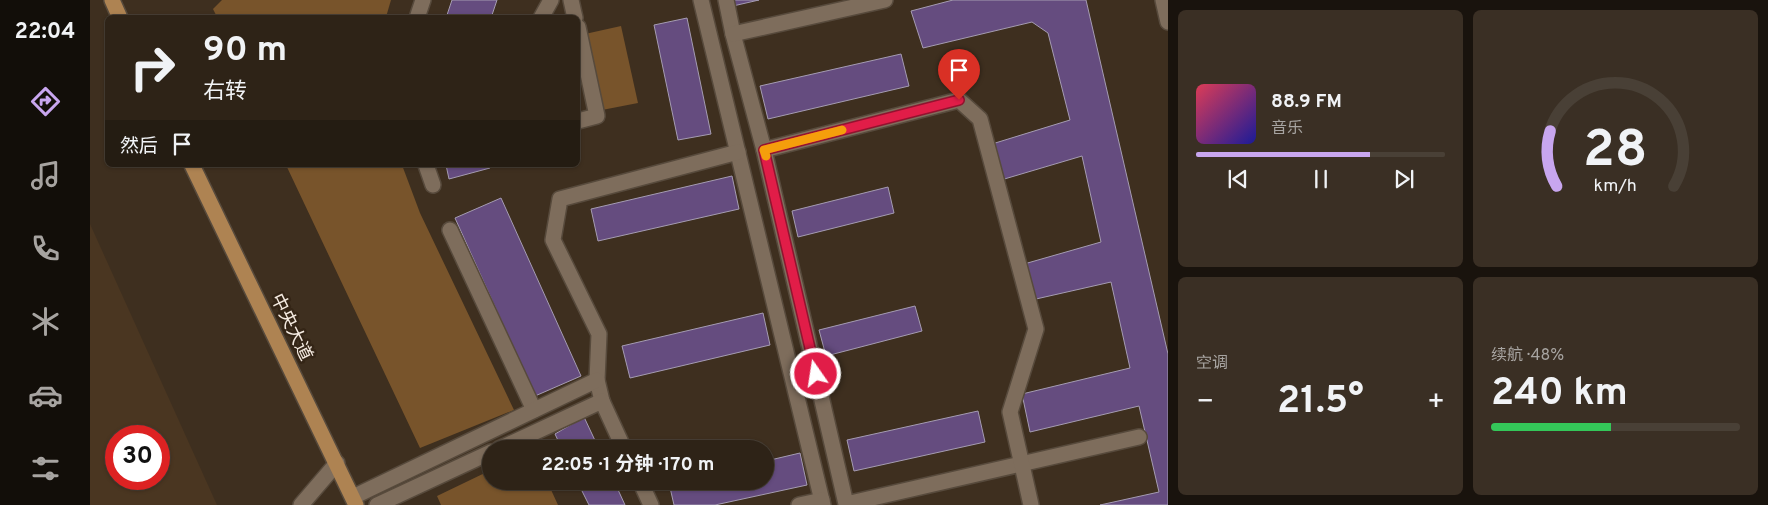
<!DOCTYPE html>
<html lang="zh">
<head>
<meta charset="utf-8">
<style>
  :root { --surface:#2e2317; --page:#3a2f24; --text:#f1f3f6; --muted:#a7a4a1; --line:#494036; --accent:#c8a6ef }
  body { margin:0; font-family:Overpass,"Noto Sans SC",sans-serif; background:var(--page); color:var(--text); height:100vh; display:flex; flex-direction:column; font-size:19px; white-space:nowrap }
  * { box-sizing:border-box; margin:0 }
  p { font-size:16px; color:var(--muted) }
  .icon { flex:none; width:28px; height:28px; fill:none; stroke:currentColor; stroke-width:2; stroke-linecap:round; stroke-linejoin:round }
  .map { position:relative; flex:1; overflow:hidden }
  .drawer { display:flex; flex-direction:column; gap:10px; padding:10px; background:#19130d; width:600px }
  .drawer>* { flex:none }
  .top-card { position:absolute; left:15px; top:15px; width:475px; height:152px; border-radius:8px; box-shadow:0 1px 4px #0004,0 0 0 1px var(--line); background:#2e2317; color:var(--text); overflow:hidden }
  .speed { position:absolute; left:15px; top:425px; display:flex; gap:10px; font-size:25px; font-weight:700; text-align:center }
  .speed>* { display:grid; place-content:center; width:65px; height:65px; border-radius:50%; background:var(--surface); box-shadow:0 1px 4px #0004,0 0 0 1px var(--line); line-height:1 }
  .speed .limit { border:8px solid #d22; background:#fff; color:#111 }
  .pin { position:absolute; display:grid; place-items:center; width:42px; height:42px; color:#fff; margin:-51px -21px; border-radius:50% 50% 50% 0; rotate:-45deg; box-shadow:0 0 5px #0007 }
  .pin .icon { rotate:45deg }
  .me { position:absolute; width:55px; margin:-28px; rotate:347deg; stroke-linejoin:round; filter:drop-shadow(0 0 4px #0008) }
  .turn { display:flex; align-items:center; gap:18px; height:105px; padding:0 15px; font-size:22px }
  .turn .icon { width:65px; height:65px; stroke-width:2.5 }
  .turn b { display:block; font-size:35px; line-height:42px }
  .then { display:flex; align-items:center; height:48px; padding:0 15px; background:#0003; gap:10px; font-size:19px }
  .big { font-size:38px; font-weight:700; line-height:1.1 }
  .drawer .widget { flex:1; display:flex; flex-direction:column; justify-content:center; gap:8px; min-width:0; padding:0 18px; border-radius:8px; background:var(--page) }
  .drawer .dial { align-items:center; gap:0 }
  .dial svg { height:130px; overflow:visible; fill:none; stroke:var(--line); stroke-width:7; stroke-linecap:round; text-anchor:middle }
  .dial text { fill:var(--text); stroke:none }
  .song { display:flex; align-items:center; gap:15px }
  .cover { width:60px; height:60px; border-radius:8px; background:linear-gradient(135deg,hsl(350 70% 55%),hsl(240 70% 35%)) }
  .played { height:5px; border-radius:2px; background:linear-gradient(90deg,var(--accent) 70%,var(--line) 70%) }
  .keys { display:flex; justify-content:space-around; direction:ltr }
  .heat { display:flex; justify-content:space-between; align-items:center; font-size:28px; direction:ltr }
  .charge { height:8px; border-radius:4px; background:linear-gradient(90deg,#34c759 48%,var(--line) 0) }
  .drawer .tiles { flex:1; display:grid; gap:10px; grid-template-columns:repeat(2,1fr) }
  .trip { position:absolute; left:392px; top:440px; width:292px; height:50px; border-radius:25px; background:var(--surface); box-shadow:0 1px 4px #0004,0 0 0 1px var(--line); font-weight:700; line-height:50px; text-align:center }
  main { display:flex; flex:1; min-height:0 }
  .tabs { display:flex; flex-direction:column; width:90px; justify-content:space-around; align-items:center; background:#120e09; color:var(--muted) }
  .tabs .icon { width:35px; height:35px }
  .tabs .current { color:var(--accent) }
  .tabs b { font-size:22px; color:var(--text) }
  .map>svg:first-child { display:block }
  .built { fill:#4a3621; fill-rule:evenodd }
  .green { fill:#78542b }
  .building { fill:#654c7f; stroke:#a59cb2 }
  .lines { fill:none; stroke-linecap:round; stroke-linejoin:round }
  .minor-casing { stroke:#574a3c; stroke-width:18 }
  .major-casing { stroke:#574a3c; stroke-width:18 }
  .minor { stroke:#7e6d5c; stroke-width:15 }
  .major { stroke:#ae8352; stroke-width:15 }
  .route-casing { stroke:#92132f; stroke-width:12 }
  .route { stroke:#e11d48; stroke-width:9 }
  .slow { stroke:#f59e0b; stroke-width:9 }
  .labels { text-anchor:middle; stroke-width:5; stroke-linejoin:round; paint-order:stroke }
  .street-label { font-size:18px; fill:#f5ebe1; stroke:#342516 }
</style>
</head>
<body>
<main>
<nav class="tabs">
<b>22:04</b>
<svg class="icon current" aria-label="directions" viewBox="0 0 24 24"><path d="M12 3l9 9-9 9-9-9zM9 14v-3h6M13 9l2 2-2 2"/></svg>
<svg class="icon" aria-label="music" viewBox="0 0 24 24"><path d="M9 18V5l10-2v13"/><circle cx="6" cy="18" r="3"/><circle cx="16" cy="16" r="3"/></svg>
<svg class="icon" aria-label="phone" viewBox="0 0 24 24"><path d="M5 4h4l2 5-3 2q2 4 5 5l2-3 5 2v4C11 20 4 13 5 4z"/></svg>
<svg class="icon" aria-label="climate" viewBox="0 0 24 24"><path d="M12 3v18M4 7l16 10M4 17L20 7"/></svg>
<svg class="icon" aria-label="car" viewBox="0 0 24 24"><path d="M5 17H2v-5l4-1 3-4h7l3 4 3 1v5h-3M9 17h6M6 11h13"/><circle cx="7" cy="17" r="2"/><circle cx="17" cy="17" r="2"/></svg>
<svg class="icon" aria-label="filters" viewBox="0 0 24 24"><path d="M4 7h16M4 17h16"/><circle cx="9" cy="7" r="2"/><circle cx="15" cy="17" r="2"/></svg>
</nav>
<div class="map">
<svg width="1078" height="505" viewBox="0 0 1078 505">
  <rect width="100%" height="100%" fill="#3e2f1f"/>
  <path class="built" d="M0,224l127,281h-127zM26,436h43v43h-43z"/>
  <g class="green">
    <path d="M132,0h169l-5,17h-169l-4,-8z"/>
    <path d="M531,26l17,77 -36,7 -17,-76z"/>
    <path d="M196,165h116l18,48 94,197 -94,38z"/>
    <path d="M401,470v11h56l11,24h-117l-4,-9z"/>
  </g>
  <g class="building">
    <path d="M362,0h45l-6,18h-45z"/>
    <path d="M642,0h27l-26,6z"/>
    <path d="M863,0h133l82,354v151h-68l59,-13 -20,-86 -109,26 -8,-38 108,-26 -19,-86 -75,17 -12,-35 77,-22 -19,-86 -81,24 -9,-36 78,-24 -22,-87 -16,-11 -109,26 -12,-37z"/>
    <path d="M597,18l24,116 -33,6 -24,-115z"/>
    <path d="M811,54l8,32 -141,33 -8,-33z"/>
    <path d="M356,165h43l1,3 -41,11z"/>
    <path d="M642,176l7,33 -141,32 -7,-32z"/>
    <path d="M798,187l6,26 -96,24 -6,-26z"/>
    <path d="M411,198l80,178 -46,20 -80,-178z"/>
    <path d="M825,306l7,25 -96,25 -7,-26z"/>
    <path d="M673,313l7,32 -140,33 -8,-32z"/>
    <path d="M888,411l7,31 -131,29 -7,-31z"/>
    <path d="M494,417l15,32h-37l-7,-15z"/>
    <path d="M710,453l7,32 -92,20h-41l-5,-22 8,-2h89v-20z"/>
    <path d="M487,481h37l11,24h-36z"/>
  </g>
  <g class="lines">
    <g class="minor-casing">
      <g id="minor">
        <path d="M481,0l4,18"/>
        <path d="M611,0l122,505"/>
        <path d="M636,0l7,34 31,116 82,354 293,-67"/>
        <path d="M1073,0l5,22"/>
        <path d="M327,18l6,-18"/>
        <path d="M451,18l10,-18"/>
        <path d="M488,27l19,89 -19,5"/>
        <path d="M643,34l152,-34"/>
        <path d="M674,150l195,-50 21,19 56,210 -26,83 21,93"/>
        <path d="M336,165l7,20"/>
        <path d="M360,230l84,180"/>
        <path d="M512,401l-5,-21 2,-46 -46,-94 7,-41 178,-47"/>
        <path d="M409,449l103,-48 22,48"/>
        <path d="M550,481l11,24"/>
        <path d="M263,497l244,-117"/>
        <path d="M211,505l36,-42"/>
        <path d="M287,505l114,-53"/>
        <path d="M709,505l23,-5"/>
      </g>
    </g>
    <g class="major-casing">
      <g id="major">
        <path d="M22,0l8,18"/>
        <path d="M102,165l164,340"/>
      </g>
    </g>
    <use href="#minor" class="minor"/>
    <use href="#major" class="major"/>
  </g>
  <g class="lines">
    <g class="route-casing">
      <path id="route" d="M726,374l-52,-224 195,-50"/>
    </g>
    <use href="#route" class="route"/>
    <path class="slow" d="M676,156l-2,-6 78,-20"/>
  </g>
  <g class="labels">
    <g class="street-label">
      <text transform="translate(202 327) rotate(64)" y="6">中央大道</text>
    </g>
  </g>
</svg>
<div class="speed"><div class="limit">30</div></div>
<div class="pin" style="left:869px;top:100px;background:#d93025"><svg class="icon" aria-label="arrive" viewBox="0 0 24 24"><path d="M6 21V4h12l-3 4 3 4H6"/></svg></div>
<svg class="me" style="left:726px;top:374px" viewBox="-20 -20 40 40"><circle r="17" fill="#e11d48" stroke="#fff" stroke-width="3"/><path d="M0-11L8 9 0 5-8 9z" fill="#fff"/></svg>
<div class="trip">22:05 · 1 分钟 · 170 m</div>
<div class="top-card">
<div class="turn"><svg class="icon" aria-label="right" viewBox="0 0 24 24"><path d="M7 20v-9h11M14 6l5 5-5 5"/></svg><div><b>90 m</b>右转</div></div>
<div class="then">然后<svg class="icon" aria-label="arrive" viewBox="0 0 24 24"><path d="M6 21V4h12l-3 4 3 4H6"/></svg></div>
</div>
</div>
<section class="drawer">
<div class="tiles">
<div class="widget">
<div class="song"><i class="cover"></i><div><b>88.9 FM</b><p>音乐</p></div></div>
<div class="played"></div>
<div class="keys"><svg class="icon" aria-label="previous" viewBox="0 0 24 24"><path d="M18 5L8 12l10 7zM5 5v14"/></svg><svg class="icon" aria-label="pause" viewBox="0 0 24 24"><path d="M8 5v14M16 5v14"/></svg><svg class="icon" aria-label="next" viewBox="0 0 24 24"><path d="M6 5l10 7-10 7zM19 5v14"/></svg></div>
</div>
<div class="widget dial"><svg viewBox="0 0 100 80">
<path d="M14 69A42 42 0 1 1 86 69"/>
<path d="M14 69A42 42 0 0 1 10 35" stroke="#c8a6ef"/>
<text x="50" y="56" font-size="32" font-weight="700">28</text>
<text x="50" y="72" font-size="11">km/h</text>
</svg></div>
<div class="widget"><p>空调</p>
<div class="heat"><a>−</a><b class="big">21.5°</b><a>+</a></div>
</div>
<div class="widget"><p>续航 · 48%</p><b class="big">240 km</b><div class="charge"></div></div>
</div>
</section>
</main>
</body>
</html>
